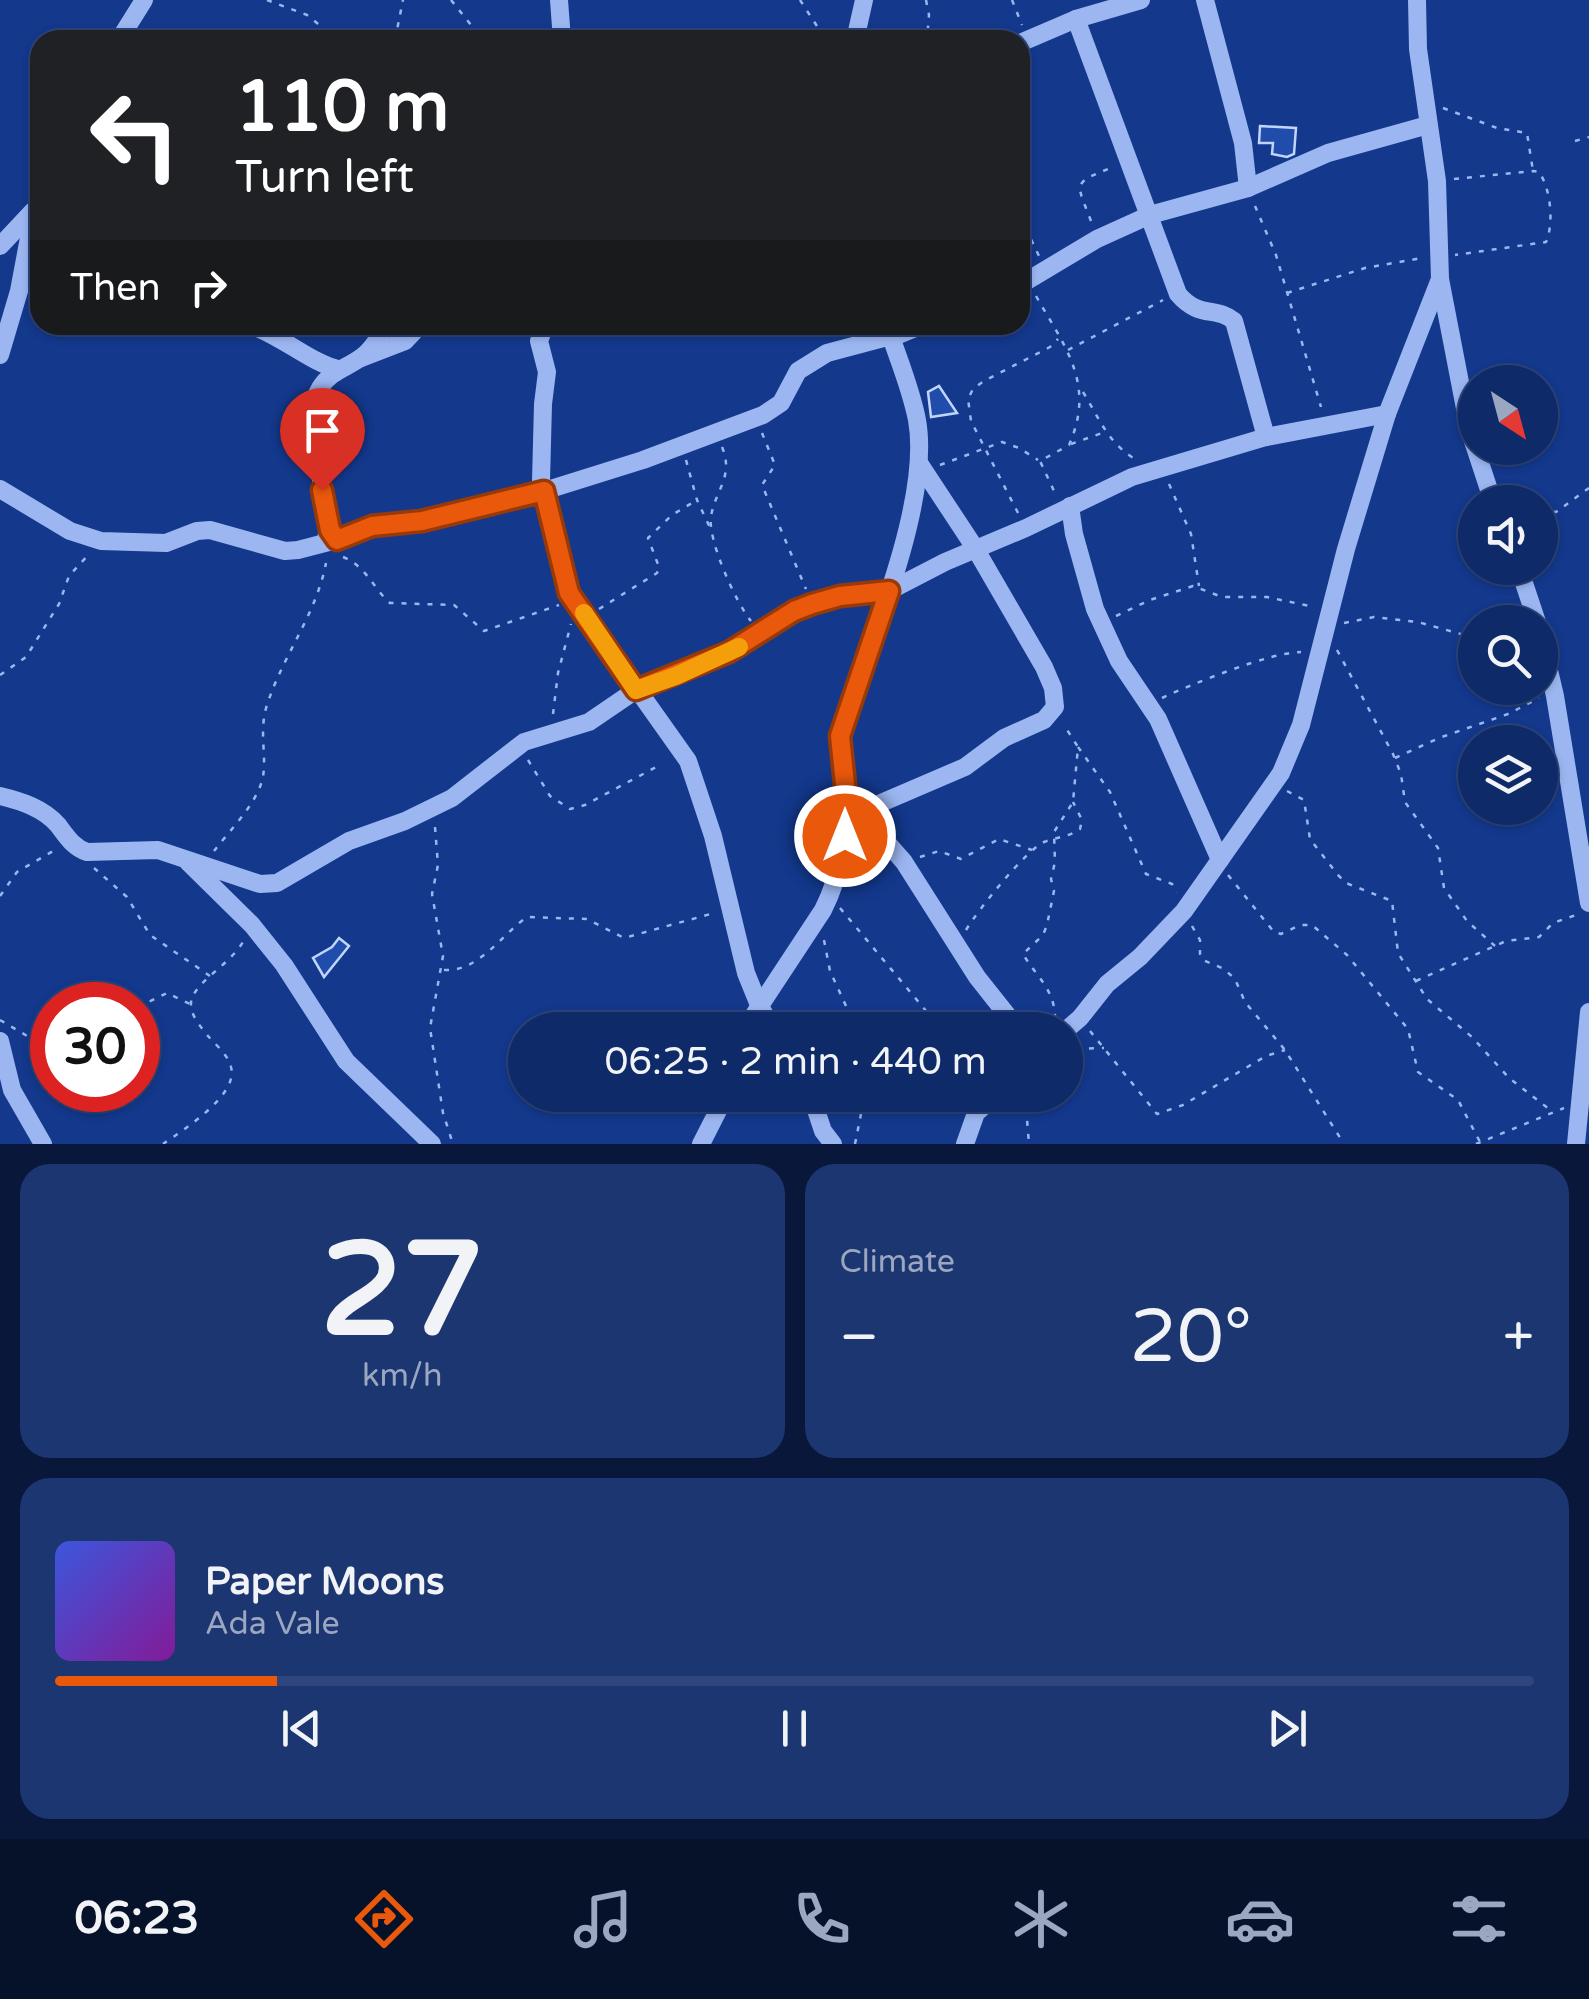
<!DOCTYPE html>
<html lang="en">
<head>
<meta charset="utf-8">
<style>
  :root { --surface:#0e2a69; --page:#1c3671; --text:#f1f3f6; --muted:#9ba7c0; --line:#2e467d; --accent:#ea580c }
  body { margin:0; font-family:"Varela Round",sans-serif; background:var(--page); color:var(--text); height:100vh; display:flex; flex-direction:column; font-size:38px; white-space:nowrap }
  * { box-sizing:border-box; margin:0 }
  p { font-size:32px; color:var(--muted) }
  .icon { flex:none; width:55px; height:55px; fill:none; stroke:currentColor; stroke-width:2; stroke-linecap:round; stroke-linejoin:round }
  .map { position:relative; height:1144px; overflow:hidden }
  .drawer { display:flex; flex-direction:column; gap:20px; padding:20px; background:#08173a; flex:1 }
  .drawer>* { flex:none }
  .banner { position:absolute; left:30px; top:30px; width:1000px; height:305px; border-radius:30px; box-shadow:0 2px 8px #0004,0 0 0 2px var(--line); background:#202124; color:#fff; overflow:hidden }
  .needle { width:65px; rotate:144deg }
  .controls { position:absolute; left:1458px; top:365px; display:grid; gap:20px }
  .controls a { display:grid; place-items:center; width:100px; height:100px; border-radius:50%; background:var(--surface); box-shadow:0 2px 8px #0004,0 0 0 2px var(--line); font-size:50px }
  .speed { position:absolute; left:30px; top:982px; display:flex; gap:20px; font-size:50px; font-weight:700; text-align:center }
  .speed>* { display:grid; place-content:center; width:130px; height:130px; border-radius:50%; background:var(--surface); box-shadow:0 2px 8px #0004,0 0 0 2px var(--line); line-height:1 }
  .speed .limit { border:15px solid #d22; background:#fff; color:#111 }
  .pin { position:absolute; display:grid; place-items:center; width:85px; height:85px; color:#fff; margin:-102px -42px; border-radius:50% 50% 50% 0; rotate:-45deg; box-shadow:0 0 10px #0007 }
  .pin .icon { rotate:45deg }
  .me { position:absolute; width:110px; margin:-55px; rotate:0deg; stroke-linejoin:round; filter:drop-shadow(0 0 8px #0008) }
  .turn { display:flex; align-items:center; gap:35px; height:210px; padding:0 40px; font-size:45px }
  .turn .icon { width:130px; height:130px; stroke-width:2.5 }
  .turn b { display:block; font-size:70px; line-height:85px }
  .then { display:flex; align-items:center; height:95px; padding:0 40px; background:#0003; gap:20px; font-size:38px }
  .big { font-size:75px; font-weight:600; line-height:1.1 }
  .drawer .tile { flex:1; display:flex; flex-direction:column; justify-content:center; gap:15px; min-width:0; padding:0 35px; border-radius:30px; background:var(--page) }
  .drawer .dial { align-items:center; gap:0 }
  .dial b { font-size:130px; line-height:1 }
  .song { display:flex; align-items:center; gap:30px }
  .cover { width:120px; height:120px; border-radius:15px; background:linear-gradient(135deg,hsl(230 70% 55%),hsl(290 70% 35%)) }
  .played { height:10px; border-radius:5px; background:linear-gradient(90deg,var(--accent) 15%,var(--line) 15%) }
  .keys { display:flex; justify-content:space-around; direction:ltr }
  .heat { display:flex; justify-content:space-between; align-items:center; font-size:55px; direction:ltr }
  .drawer .tiles { flex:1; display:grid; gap:20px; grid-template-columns:1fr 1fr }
  .tile:last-child { grid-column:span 2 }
  .trip { position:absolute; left:508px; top:1012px; width:575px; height:100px; border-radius:50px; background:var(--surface); box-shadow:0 2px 8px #0004,0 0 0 2px var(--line); font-weight:600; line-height:100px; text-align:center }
  .menu { display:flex; height:160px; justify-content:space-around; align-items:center; background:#06112a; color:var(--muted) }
  .menu .icon { width:70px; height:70px }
  .menu .on { color:var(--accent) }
  .menu b { font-size:45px; color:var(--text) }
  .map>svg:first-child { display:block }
  .building { fill:#204cab; stroke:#c1d4fc; stroke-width:2.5 }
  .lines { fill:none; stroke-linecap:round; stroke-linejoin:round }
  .path { stroke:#9bb6f1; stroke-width:2.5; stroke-dasharray:5 8; stroke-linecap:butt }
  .minor { stroke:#9bb6f1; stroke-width:18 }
  .route-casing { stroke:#983908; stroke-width:25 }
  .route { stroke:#ea580c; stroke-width:18 }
  .slow { stroke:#f59e0b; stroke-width:18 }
</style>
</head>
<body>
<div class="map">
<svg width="1589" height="1144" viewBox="0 0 1589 1144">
  <rect width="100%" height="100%" fill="#13388c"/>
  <g class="building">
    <path d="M1260,126l36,2 -2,26 -7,3 -15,-3 1,-11h-14z"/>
    <path d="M939,386l18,27 -26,4 -3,-25z"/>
    <path d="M339,938l10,8 -25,31 -11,-19 19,-11z"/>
  </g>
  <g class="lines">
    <g class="path">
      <path d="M267,0l40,15 31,25"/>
      <path d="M451,0l32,40"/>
      <path d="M800,0l26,40"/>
      <path d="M926,0l3,15 -2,25"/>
      <path d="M1012,0l10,25"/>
      <path d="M395,40l8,-40"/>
      <path d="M1443,108l54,20 30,5 6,38"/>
      <path d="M1575,141l14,-4"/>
      <path d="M1454,179l79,-8 6,1c12,17 15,52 7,70l-91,13"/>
      <path d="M1255,206l21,49 45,152"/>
      <path d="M1020,216l19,40"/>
      <path d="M1091,221c-15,-40 -20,-37 22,-54"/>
      <path d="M1287,293l78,-25 57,-10"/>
      <path d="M1036,296c29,51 60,88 33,149l-29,16 15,32"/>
      <path d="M1068,350l95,-50"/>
      <path d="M1083,392c16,26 25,51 52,67"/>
      <path d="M762,433l13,32 -13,20 44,104"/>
      <path d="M1071,444l34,-12"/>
      <path d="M722,447c12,29 -6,42 -11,69 -4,23 25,87 40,105"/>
      <path d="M686,460l11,40 15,32"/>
      <path d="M940,465l62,-23 17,6 19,12"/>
      <path d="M1169,484l22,50 8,52"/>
      <path d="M1540,511l16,1 33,-24"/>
      <path d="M1018,513l-47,-92 -3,-22 5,-10 11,-8 66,-34 8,-8"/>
      <path d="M343,557c24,10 29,30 47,46l64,2 30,26 75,-26"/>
      <path d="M599,609l58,-36 2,-6 -11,-29 24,-23 25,-15"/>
      <path d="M1116,616l34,-16 43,-14 29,11h45l47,10"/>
      <path d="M1344,623l30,-6 44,5 57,16"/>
      <path d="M1337,650l56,104 8,20 4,28 33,46 6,40 23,33 28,25"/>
      <path d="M0,675l26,-18 33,-53 10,-28 20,-22"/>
      <path d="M1525,688l11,7"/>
      <path d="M1162,698c30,-14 109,-46 139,-46"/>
      <path d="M553,714l5,-41 13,-49"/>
      <path d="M1078,747l32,45 36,82 26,10 5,8"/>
      <path d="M1395,758l44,-20 69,-24 31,-16"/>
      <path d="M528,760l22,36 20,13 15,-4 75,-40"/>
      <path d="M1287,791l17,9 6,39 28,36 8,8 46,18 6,52 29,46 45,38 37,41 44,34"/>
      <path d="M435,827l3,38 -6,29 11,62 -13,72 13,85 10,31"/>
      <path d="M214,851c16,-21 40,-44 48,-70 6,-23 -4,-49 5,-76 16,-50 49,-90 59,-142"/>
      <path d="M920,857l19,-6 22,8 38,-20 33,11"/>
      <path d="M94,868l33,29 23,38 60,41"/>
      <path d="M1228,875l46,57 7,2 19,-9h12l35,30 61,74 10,43 40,28 22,42"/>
      <path d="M0,896l17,-24 38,-22"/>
      <path d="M840,908l102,122"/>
      <path d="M1192,926l8,14v14l3,6 21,9 11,10 10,23 40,48 59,94"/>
      <path d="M966,930c12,-20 59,-79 78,-88 13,-5 25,-5 36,-13l2,-9 -9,-18"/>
      <path d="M824,940l6,31 27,59"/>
      <path d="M444,970c35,2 57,-35 83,-53l60,2 37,19 90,-25"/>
      <path d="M1416,981l90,-40 33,-4 14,-14 23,-8"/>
      <path d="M138,1007l29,-14 23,11"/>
      <path d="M1055,1019c0,-30 -18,-41 -32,-65l20,-19 4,-10 7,-34 -3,-12 4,-17 -1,-30 19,-30 5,-55 -14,-22"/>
      <path d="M0,1020l34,20h18"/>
      <path d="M1090,1031l67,83 26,-9 83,-49 19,-6"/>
      <path d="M1065,1056l11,-7 28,-1"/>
      <path d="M1025,1095l4,49"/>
      <path d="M163,1144c20,-14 76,-49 68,-77 -3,-12 -15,-22 -23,-31 -7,-9 -18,-21 -17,-33 1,-20 41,-39 53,-63"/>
      <path d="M855,1144l6,-30 11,-19"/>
      <path d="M1476,1144l88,-36"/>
    </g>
    <g class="minor">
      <path d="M559,0l3,40"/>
      <path d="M1205,0l38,143 5,45"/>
      <path d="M1417,0l1,49 19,132 3,98 29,150 24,73"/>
      <path d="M1076,19l102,275c21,25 38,12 56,27l32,116"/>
      <path d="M119,40l25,-40"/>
      <path d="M855,40l9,-40"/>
      <path d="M1020,43l56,-24 65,-19"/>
      <path d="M0,246l33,-35"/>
      <path d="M1020,285l77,-46 53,-24 98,-27 80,-35 100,-28"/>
      <path d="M250,325c30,10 63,39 88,44"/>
      <path d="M545,325l-6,16 8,31 -4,32 -2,77 28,112 119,168 25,75 33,137 13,32 15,25"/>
      <path d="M891,338l32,-13"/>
      <path d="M0,355l19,-64 15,-80"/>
      <path d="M361,358l44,-17 15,-16"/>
      <path d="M0,489l70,42 31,10 65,2 31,-12 13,-1 75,21 13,-1 50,-13 24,-11 65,-8 29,-11 78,-16 99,-31 120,-45 18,-12 17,-32 29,-18 64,-17"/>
      <path d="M1070,506l4,28 21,75 24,52 39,58 62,141"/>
      <path d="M325,542c14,-35 -30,-114 -5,-154 11,-18 28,-20 43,-32 11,-8 16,-21 24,-31"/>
      <path d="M1519,568l18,54"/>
      <path d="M1540,632l15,64 34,207"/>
      <path d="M0,796c21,5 43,12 58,29 9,12 15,22 29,27l71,-2 102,34 17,-1 72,-42 56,-20 47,-23 72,-56 65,-20 47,-32 93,-37 64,-42 47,-15 49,-5 56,-29 81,-34 106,-51 134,-40 121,-23"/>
      <path d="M861,813l43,49 73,115 42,53"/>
      <path d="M846,818l119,-51 39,-29 40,-18 11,-13 -2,-19 -9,-21 -69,-119 -56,-85"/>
      <path d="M188,862l64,63 32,40 62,96 86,83"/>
      <path d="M744,1030l79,-120c18,-36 26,-79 23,-119 -2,-21 -9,-41 -5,-61 6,-32 22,-63 33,-94 21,-58 54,-155 43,-216 -6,-32 -20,-64 -30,-95"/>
      <path d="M1065,1031l15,-13 27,-34 33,-27 44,-46 97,-138 20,-48 45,-176 41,-135 53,-135"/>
      <path d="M0,1041l12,49 31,54"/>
      <path d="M811,1095l12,36 10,13"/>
      <path d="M701,1144l25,-49"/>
      <path d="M965,1144l11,-31 21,-18"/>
      <path d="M1576,1144l13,-132"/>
    </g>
  </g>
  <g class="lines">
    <g class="route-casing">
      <path id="route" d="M322,490l8,40 7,10 35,-14 50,-5 122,-30 25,102 67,97 93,-38 65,-41 18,-7 28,-8 49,-5 -49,145 6,58 -1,42"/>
    </g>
    <use href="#route" class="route"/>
    <path class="slow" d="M584,613l52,77 40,-14 63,-29"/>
  </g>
</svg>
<div class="controls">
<a><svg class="needle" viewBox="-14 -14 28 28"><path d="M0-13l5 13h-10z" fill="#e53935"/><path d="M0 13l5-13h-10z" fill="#9ba7c0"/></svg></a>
<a><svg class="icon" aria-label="sound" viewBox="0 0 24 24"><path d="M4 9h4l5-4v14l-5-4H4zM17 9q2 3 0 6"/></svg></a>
<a><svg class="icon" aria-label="search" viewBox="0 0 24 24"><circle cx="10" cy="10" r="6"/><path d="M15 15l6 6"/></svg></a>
<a><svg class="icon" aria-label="layers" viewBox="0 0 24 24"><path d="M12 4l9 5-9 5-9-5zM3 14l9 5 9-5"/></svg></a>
</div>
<div class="speed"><div class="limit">30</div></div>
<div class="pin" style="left:322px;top:490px;background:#d93025"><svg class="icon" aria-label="arrive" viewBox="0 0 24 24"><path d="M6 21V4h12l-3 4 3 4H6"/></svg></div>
<svg class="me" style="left:845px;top:836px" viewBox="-20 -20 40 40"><circle r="17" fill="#ea580c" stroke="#fff" stroke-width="3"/><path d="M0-11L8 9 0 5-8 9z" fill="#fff"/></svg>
<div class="trip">06:25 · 2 min · 440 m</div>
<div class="banner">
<div class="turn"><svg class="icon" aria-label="left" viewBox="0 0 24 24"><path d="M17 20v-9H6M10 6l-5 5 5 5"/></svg><div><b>110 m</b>Turn left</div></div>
<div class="then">Then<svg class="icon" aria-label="right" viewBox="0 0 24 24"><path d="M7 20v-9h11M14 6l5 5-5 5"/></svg></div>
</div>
</div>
<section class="drawer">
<div class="tiles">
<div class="tile dial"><b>27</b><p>km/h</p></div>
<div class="tile"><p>Climate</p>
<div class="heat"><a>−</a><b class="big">20°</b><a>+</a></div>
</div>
<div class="tile">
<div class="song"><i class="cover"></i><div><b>Paper Moons</b><p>Ada Vale</p></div></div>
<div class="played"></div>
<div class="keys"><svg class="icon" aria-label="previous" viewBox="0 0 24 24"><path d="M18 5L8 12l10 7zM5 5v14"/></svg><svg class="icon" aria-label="pause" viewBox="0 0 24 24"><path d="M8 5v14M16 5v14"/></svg><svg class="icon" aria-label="next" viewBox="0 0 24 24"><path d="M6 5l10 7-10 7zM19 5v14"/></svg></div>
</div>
</div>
</section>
<nav class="menu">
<b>06:23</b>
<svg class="icon on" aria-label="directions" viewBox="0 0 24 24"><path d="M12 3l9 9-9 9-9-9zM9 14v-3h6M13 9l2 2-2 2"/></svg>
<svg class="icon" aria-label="music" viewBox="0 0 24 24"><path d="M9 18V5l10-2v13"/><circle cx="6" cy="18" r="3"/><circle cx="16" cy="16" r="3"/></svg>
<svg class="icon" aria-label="phone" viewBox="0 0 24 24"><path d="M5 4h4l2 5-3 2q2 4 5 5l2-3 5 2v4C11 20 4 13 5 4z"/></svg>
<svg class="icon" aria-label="climate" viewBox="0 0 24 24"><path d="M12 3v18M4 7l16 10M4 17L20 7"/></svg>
<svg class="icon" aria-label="car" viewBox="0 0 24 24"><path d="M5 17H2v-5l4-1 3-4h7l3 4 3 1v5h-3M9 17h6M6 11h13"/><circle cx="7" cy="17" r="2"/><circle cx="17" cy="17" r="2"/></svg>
<svg class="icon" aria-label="filters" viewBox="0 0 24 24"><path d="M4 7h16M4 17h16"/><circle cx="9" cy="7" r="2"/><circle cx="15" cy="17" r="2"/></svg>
</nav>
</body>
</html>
